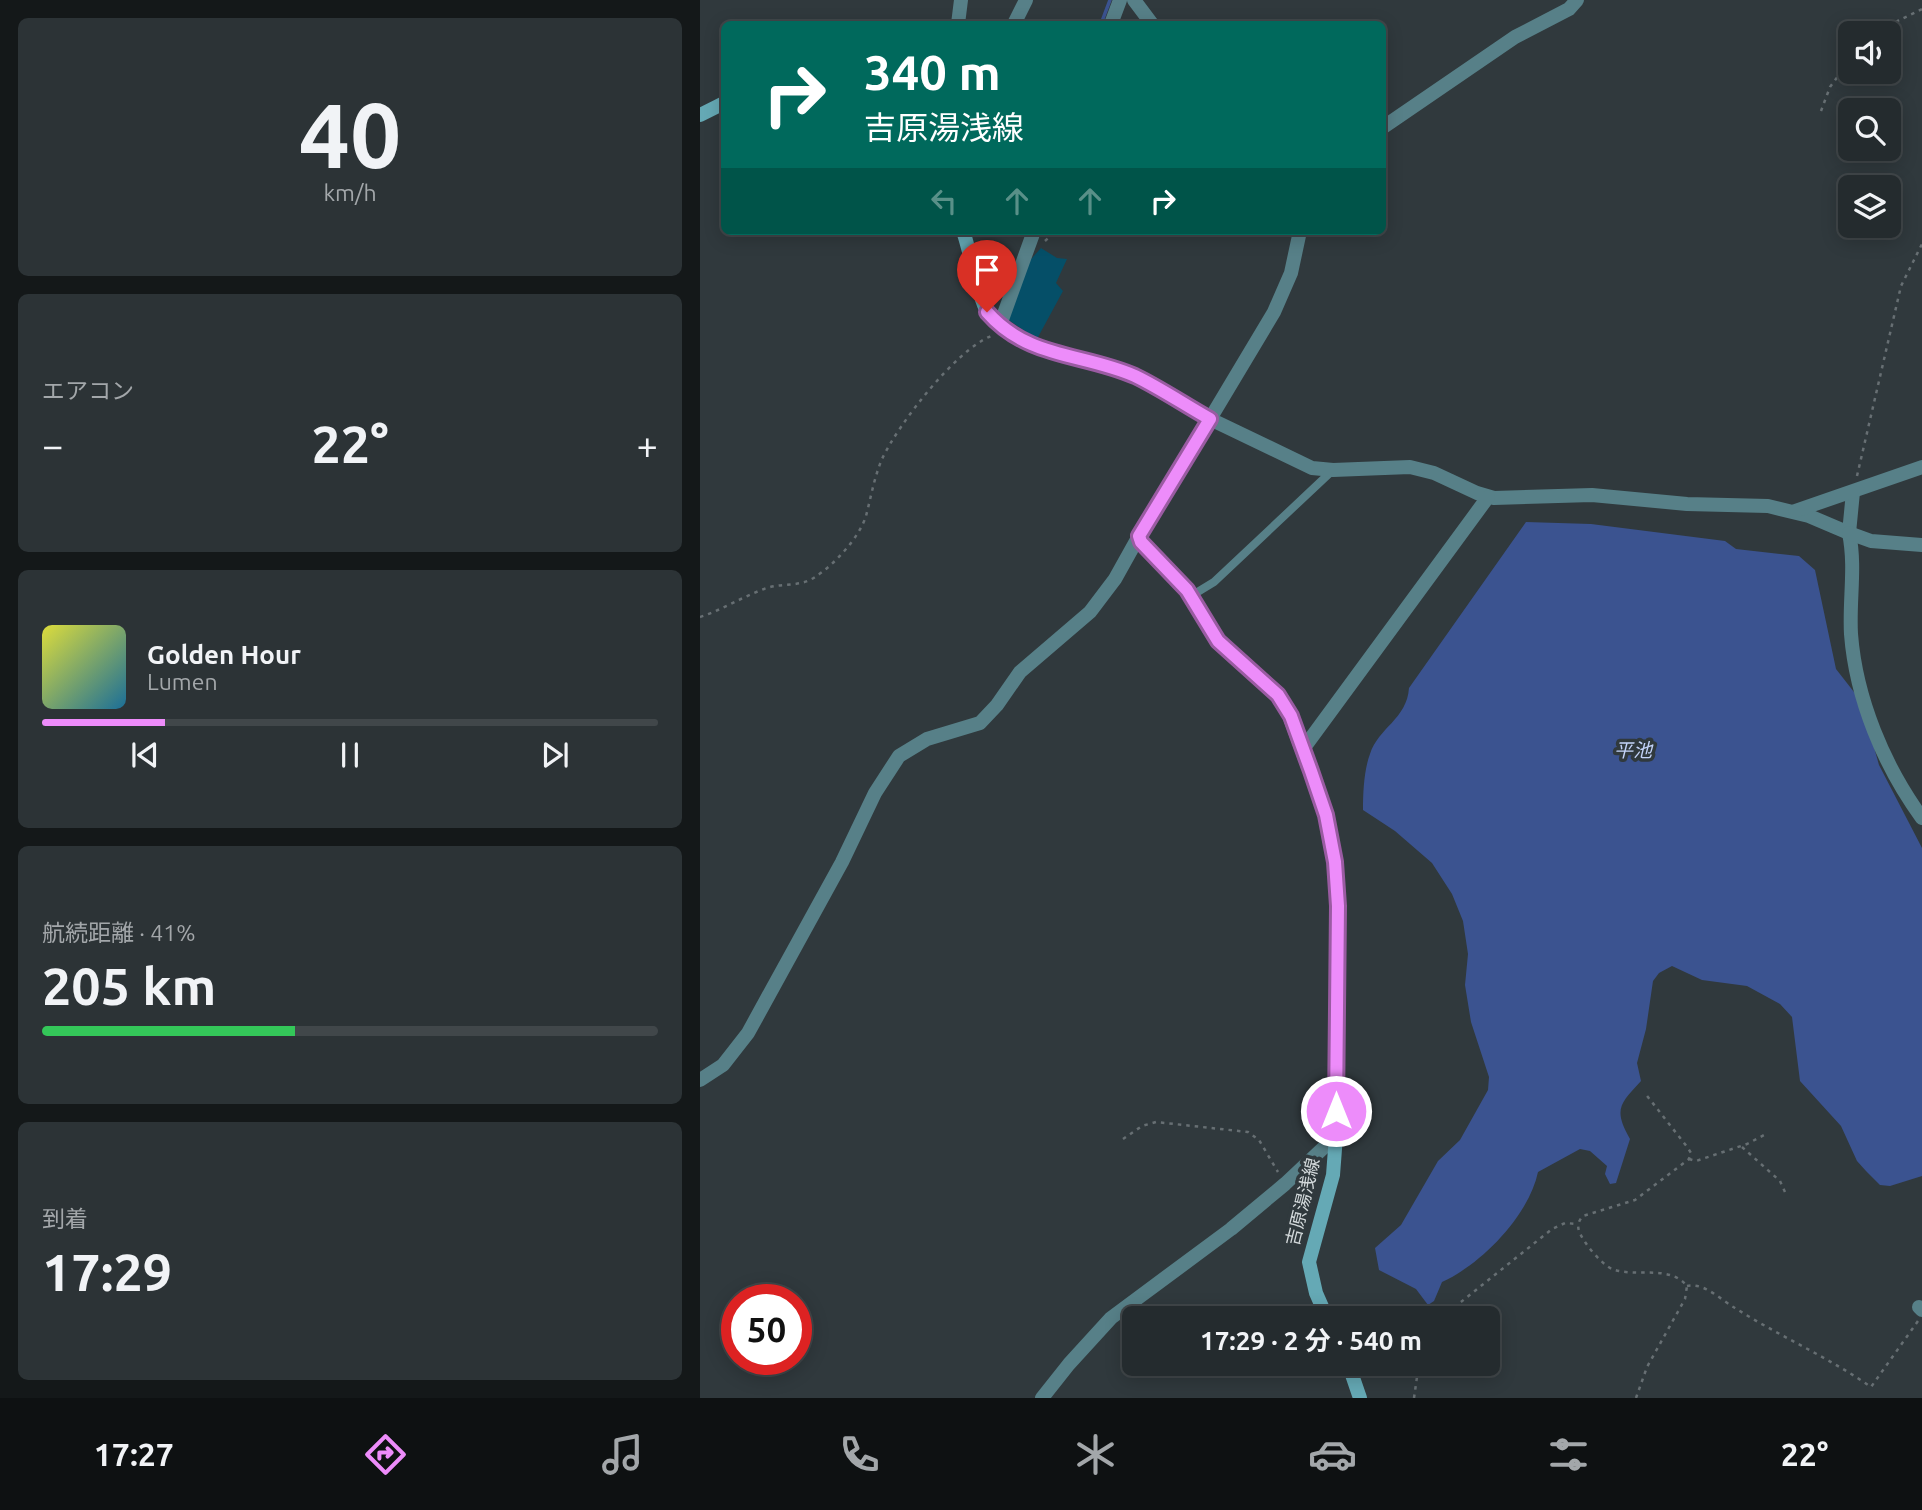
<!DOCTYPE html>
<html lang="ja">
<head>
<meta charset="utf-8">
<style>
  :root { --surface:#242b2e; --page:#2c3336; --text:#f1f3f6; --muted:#a3a7aa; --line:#41474a; --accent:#ed8cfa }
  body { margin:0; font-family:Ubuntu,"Noto Sans JP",sans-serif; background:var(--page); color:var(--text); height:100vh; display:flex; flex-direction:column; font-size:26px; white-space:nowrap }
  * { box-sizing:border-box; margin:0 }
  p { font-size:23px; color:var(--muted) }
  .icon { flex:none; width:38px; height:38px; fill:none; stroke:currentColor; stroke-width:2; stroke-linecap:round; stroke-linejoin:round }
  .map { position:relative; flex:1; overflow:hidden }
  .panel { display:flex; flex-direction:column; gap:18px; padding:18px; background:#141819; width:700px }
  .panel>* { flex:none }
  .hud { position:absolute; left:21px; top:21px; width:665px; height:214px; border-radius:10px; box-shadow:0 4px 18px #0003,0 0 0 2px var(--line); background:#00695c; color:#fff; overflow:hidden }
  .fabs { position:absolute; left:1138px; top:21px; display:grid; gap:14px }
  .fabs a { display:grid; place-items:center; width:63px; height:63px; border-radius:10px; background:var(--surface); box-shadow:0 4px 18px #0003,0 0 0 2px var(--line); font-size:35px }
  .speed { position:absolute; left:21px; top:1284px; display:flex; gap:14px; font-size:35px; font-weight:700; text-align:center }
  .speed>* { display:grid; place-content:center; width:91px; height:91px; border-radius:50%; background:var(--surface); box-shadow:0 4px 18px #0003,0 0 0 2px var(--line); line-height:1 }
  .speed .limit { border:10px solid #d22; background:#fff; color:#111 }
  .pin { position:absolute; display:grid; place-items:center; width:60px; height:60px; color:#fff; margin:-72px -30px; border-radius:50% 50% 50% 0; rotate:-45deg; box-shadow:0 0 7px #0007 }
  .pin .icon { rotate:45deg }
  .me { position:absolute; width:77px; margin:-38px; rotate:0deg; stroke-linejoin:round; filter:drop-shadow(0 0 5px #0008) }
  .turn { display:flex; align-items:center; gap:24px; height:147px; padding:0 28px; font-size:32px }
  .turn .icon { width:91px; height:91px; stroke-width:2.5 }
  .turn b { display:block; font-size:49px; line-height:60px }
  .lanes { display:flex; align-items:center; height:66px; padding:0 28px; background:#0003; justify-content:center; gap:35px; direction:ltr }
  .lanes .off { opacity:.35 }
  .big { font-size:52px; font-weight:700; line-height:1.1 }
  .panel .card { flex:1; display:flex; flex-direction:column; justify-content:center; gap:10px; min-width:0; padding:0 24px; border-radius:10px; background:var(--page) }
  .panel .dial { align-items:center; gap:0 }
  .dial b { font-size:91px; line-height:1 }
  .song { display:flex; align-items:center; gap:21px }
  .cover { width:84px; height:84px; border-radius:10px; background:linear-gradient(135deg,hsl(60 70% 55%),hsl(200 70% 35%)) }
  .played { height:7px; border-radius:4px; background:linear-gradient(90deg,var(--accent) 20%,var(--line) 20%) }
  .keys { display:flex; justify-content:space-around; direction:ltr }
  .heat { display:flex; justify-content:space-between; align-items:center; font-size:38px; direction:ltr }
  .charge { height:10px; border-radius:5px; background:linear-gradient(90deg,#34c759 41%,var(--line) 0) }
  .trip { position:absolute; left:422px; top:1306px; width:378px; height:70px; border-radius:10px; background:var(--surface); box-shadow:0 4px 18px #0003,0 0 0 2px var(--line); font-weight:700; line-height:70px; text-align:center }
  .menu { display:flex; height:112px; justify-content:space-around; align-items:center; background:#0e1112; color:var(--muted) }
  .menu .icon { width:49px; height:49px }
  .menu .active { color:var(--accent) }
  .menu b { font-size:32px; color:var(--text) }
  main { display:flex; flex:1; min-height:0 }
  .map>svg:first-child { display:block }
  .green { fill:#054f68 }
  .water { fill:#3b5390 }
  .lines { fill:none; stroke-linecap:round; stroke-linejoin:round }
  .stream { stroke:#3b5390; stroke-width:3.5 }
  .path { stroke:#676f73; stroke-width:2.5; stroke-dasharray:3.5 5; stroke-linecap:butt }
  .service { stroke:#578088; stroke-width:8 }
  .minor { stroke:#578088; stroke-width:14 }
  .tertiary { stroke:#578088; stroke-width:14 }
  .secondary { stroke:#65a9b5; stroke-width:14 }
  .route-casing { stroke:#9a5ba2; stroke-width:18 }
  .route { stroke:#ed8cfa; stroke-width:12 }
  .labels { text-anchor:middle; stroke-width:7; stroke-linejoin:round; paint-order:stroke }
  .street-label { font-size:18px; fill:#d3d9db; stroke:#30393d }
  .water-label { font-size:19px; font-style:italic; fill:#c2d2f7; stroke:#30393d }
</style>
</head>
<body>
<main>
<section class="panel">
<div class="card dial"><b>40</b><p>km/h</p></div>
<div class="card"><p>エアコン</p>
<div class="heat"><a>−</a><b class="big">22°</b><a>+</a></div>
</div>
<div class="card">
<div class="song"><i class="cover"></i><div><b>Golden Hour</b><p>Lumen</p></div></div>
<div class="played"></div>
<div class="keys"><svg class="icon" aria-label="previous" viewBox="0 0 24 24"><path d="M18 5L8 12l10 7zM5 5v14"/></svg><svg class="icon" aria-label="pause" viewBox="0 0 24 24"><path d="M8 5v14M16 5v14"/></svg><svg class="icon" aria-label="next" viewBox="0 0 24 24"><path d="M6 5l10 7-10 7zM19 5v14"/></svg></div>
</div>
<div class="card"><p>航続距離 · 41%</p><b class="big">205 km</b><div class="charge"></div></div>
<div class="card"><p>到着</p><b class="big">17:29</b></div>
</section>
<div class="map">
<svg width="1222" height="1398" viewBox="0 0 1222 1398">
  <rect width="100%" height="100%" fill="#30393d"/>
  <path class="green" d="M341,248l16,10 10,1 -11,24 7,8 -26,48 -30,-20 17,-52z"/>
  <path class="water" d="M826,522l65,2 134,17 11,8 63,7 16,14 21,99 25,32 18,64 43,83v328l-32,10 -10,-1 -14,-14 -9,-10 -16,-35 -41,-45 -8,-64 -12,-13 -33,-18 -45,-6 -30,-14 -13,7 -6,8 -7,48 -9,34 4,18c-21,23 -28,28 -11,58l-14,44 -6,1 -5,-10 2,-8 -17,-15 -10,-2 -42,23c-9,43 -56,92 -96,110l-8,19 -6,4 -12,-16 -37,-19 -4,-22 26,-23 37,-64 22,-21 28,-50 1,-13 -18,-55 -6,-37 3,-31 -5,-33 -11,-27 -20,-31 -37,-32 -32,-21c0,-18 1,-40 7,-56 8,-26 37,-35 39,-66z"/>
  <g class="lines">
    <path class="stream" d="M401,24l9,-24"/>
    <g class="path">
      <path d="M1173,33l49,-24"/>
      <path d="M1121,111l9,-24 20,-27"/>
      <path d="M345,241l11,-10"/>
      <path d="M1157,476l44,-190 21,-42"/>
      <path d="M0,617c22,-7 42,-20 64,-28 17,-7 35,-1 51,-12 19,-12 44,-39 51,-61 5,-19 8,-38 16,-57 17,-36 73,-108 109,-123"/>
      <path d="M423,1139l19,-13 14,-4 92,10 11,8 19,32"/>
      <path d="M1042,1147l38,34 5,11"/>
      <path d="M989,1159l7,2 51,-17 19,-10"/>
      <path d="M987,1286c17,-4 34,14 48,22 44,28 93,49 136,79l47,-66"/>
      <path d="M741,1318l111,-89 13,-6 13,1"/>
      <path d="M714,1398l5,-35"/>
      <path d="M936,1398l11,-31 38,-68 2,-13c-18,-22 -51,-8 -75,-17 -11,-5 -29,-27 -33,-38 -2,-6 0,-11 4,-15l52,-16 54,-41 2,-6 -3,-5 -44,-56"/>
    </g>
    <path class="service" d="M491,596l23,-14 119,-112"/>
    <g class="minor">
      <path d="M434,0l18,24"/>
      <path d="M258,24l3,-24"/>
      <path d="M411,24l9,-24"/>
      <path d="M682,128l133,-91 54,-28 8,-9"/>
      <path d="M600,231l-9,42 -17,39 -64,107 102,49 21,2 77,-3 24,6 43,20 17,5 98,-3 95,9 81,2 41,10 40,17 4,-41"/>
      <path d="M300,325l34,-94"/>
      <path d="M1095,511l127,-44"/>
      <path d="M603,749l185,-252"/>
      <path d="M0,1080l23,-15 25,-32 94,-171 33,-69 24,-37 28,-17 53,-16 17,-18 23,-33 70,-60 25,-33 24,-43"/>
      <path d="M1219,1307l3,3"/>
      <path d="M342,1398l27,-34 42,-46 120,-89 54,-45 51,-48"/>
    </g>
    <g class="tertiary">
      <path d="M314,24l12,-24"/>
      <path d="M1149,533c7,34 0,67 2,101 5,65 33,132 71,184"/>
      <path d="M1149,533l22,8 51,4"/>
    </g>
    <g class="secondary">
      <path d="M0,115l24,-12"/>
      <path d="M263,231c7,19 16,69 25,82 35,46 100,41 147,63 26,12 50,29 75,43l-71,117 2,6 46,48 31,51 55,48 13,18 40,108 9,47 3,44 -2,230 -3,39 -24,87 7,31 11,25"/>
      <path d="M648,1363l12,35"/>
    </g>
  </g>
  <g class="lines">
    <g class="route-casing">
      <path id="route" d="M287,312c41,47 96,41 148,64 25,12 50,29 75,43l-71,117 2,6 46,48 31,51 60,54 13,21 20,55 15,44 9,47 3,44 -2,205"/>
    </g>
    <use href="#route" class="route"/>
  </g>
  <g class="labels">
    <g class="street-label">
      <text transform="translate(603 1202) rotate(-76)" y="6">吉原湯浅線</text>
    </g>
    <g class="water-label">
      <text x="933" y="757">平池</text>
    </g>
  </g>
</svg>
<div class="fabs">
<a><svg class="icon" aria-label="sound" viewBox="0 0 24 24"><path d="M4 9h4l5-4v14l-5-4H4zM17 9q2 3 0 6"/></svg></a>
<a><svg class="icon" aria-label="search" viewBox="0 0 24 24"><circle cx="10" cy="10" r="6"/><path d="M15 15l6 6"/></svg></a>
<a><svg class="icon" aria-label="layers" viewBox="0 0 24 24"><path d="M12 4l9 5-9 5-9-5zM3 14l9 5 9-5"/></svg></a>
</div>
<div class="speed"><div class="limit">50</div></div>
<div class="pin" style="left:287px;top:312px;background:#d93025"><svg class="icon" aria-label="arrive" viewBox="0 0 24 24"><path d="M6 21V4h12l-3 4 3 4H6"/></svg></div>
<svg class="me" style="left:636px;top:1111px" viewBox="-20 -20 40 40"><circle r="17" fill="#ed8cfa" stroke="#fff" stroke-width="3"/><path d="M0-11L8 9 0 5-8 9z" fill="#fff"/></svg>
<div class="trip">17:29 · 2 分 · 540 m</div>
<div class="hud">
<div class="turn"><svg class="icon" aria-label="right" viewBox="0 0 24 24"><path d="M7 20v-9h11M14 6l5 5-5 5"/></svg><div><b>340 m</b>吉原湯浅線</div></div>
<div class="lanes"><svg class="icon off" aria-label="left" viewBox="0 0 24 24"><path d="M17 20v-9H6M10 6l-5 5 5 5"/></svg><svg class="icon off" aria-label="ahead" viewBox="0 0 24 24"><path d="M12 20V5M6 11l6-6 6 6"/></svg><svg class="icon off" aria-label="ahead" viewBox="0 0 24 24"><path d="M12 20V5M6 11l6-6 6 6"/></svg><svg class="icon" aria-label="right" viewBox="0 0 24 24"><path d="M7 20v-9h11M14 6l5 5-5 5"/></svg></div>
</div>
</div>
</main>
<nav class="menu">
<b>17:27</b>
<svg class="icon active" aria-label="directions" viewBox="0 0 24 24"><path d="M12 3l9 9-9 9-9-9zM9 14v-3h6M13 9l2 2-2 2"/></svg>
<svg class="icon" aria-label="music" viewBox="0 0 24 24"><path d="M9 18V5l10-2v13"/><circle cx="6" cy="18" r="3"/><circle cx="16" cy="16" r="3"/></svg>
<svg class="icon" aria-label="phone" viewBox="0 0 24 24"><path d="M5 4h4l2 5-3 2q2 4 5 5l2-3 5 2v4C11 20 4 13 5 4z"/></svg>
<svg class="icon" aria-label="climate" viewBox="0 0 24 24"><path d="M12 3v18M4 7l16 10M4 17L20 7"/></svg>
<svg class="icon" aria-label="car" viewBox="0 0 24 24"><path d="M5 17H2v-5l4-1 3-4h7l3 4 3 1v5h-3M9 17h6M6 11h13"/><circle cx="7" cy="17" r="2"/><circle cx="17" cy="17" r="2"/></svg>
<svg class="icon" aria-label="filters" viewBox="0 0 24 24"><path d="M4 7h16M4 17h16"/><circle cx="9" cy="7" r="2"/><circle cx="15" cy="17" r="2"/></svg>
<b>22°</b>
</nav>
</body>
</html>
